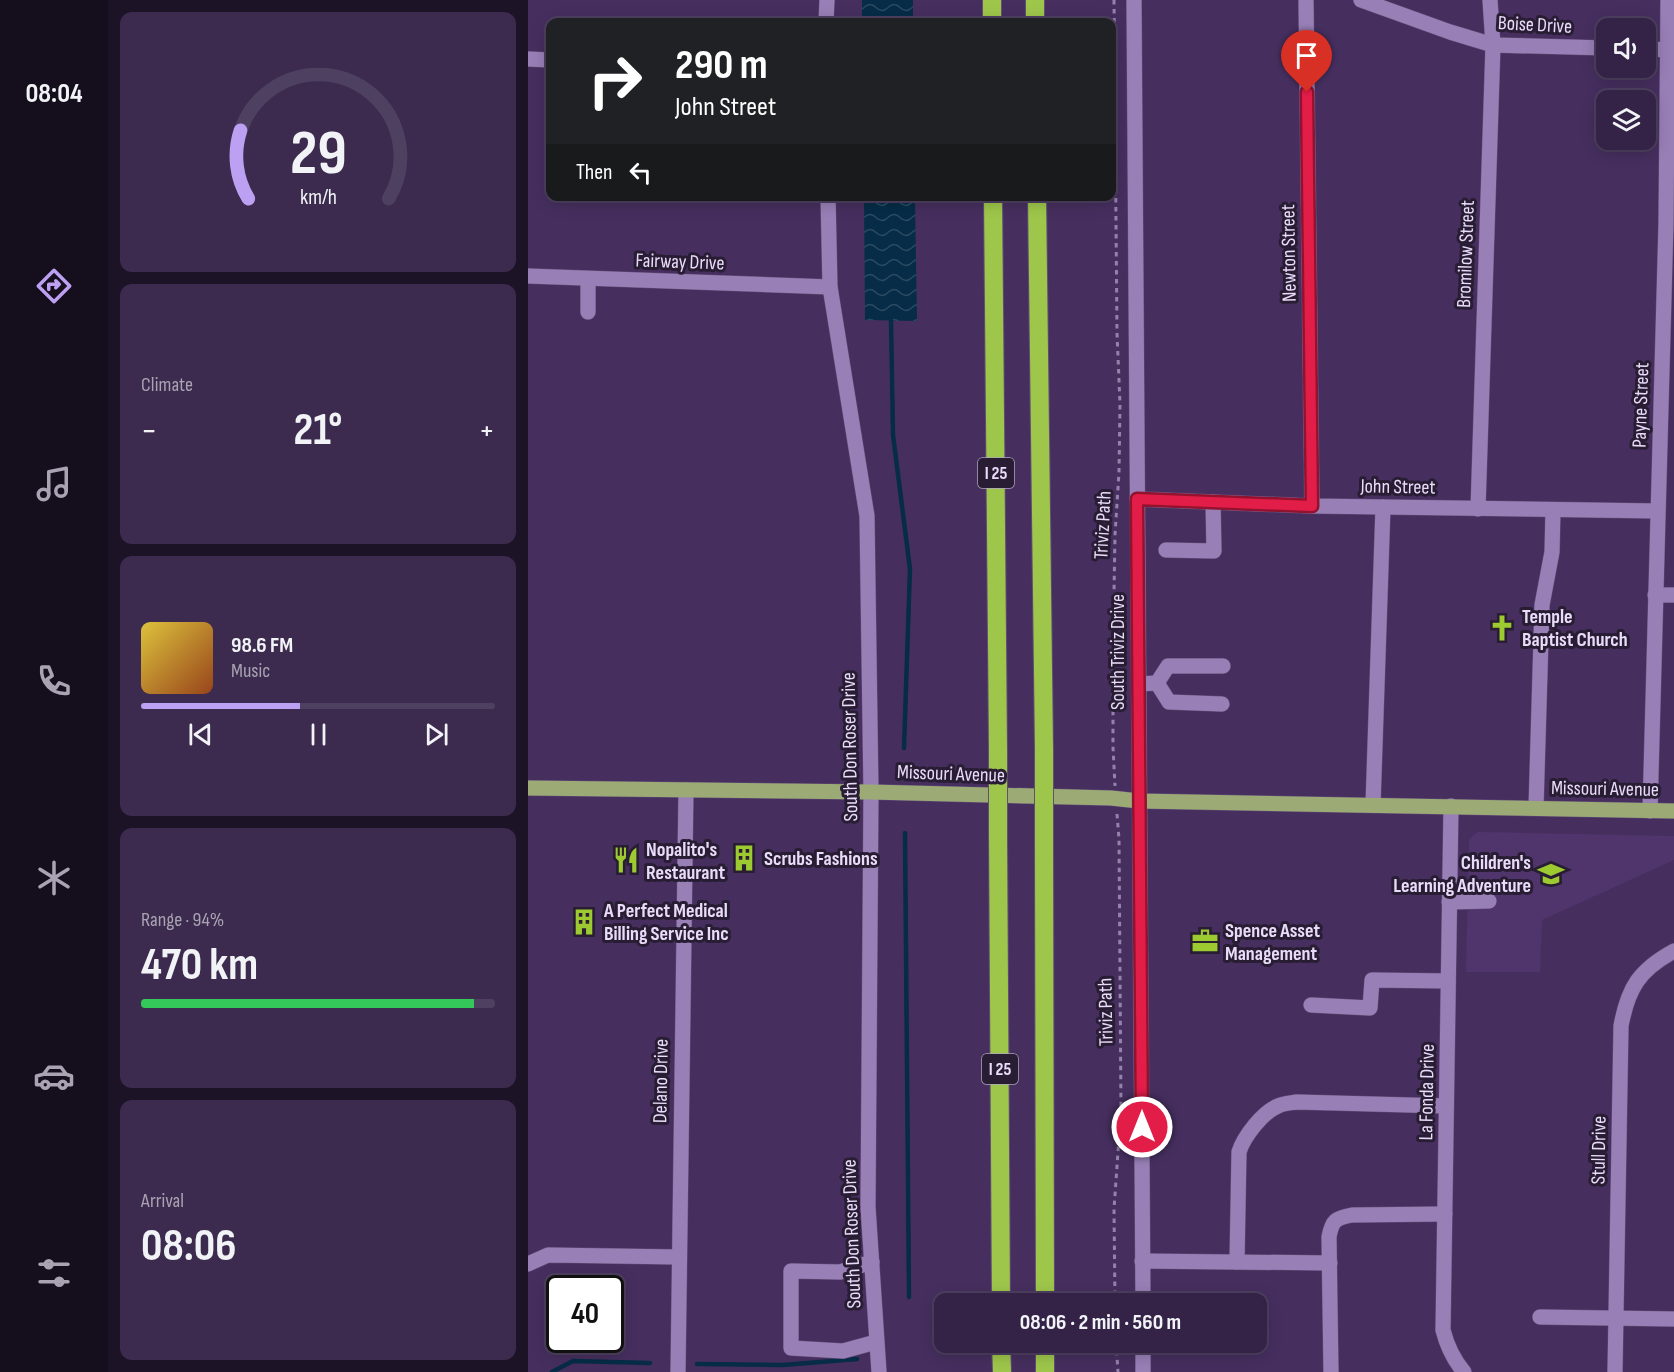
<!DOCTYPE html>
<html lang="en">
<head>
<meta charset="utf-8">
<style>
  :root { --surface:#342347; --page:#3c2b4e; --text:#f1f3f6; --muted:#a9a4b4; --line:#4e4060; --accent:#bca0f2 }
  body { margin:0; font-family:"Sofia Sans Condensed",sans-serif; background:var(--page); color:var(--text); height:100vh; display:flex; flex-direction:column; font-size:22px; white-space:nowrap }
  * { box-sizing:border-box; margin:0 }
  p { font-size:20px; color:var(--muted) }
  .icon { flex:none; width:33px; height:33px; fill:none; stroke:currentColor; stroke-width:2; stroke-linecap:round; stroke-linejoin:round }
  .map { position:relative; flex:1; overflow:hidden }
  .sheet { display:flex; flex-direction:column; gap:12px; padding:12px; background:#1d1327; width:420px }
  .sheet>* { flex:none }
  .top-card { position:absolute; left:18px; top:18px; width:570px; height:183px; border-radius:12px; box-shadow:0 3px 15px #0003,0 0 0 2px var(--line); background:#202124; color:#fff; overflow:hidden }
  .buttons { position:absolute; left:1068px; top:18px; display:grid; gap:12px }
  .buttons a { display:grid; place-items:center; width:60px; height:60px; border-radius:12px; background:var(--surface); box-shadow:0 3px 15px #0003,0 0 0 2px var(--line); font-size:30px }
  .speed { position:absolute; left:18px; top:1275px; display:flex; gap:12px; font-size:30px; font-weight:700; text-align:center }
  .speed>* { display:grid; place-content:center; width:78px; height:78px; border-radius:50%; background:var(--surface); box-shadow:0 3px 15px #0003,0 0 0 2px var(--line); line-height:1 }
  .speed .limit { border:3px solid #111; border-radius:9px; background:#fff; color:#111 }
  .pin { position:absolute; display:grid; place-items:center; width:51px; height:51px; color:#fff; margin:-62px -26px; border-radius:50% 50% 50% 0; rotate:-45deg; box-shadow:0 0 6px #0007 }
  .pin .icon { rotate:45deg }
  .me { position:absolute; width:66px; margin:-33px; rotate:0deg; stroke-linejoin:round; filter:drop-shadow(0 0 4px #0008) }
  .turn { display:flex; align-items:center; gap:21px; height:126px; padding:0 30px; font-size:27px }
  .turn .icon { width:78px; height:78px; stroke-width:2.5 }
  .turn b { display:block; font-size:42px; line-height:51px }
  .then { display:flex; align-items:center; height:57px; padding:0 30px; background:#0003; gap:12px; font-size:22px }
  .big { font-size:45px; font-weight:700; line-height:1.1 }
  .sheet .card { flex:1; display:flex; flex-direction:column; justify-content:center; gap:9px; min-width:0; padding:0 21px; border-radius:12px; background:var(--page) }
  .sheet .dial { align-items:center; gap:0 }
  .dial svg { height:156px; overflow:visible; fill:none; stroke:var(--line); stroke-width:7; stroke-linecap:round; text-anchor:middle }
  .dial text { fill:var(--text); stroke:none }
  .song { display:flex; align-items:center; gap:18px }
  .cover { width:72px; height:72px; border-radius:9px; background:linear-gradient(135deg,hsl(50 70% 55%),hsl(20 70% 35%)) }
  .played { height:6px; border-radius:3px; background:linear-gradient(90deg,var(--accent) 45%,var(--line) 45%) }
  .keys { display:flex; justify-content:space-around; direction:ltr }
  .heat { display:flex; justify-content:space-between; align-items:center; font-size:33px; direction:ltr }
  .charge { height:9px; border-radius:4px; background:linear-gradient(90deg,#34c759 94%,var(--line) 0) }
  .trip { position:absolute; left:406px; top:1293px; width:333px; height:60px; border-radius:12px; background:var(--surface); box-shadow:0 3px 15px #0003,0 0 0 2px var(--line); font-weight:700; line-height:60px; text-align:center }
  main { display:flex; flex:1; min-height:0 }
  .menu { display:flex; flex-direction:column; width:108px; justify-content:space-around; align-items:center; background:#150e1c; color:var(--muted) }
  .menu .icon { width:42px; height:42px }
  .menu .on { color:var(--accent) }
  .menu b { font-size:27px; color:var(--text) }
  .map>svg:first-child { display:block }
  .built { fill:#50356c }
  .water { fill:url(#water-waves) }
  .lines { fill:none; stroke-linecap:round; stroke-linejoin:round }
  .stream { stroke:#062c47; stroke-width:4.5 }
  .minor-casing { stroke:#624d76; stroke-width:16 }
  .major-casing { stroke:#624d76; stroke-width:16 }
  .highway-casing { stroke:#624d76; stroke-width:20 }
  .path { stroke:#9582aa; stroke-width:3; stroke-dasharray:4.5 4.5; stroke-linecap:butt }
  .minor { stroke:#987fb6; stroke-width:15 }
  .major { stroke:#9caa76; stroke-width:15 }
  .highway { stroke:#9ec64b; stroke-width:18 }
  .highway-bridge-casing { stroke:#624d76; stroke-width:20; stroke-linecap:butt }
  .highway-bridge { stroke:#9ec64b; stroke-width:18 }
  .route-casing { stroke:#92132f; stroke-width:15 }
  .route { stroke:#e11d48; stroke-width:10 }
  .labels { text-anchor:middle; stroke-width:6; stroke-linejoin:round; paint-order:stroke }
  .shield { fill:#281d33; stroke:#afa3be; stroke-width:1.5 }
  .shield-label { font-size:18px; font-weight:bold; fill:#e9dcfa }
  .street-label { font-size:20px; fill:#e9dcfa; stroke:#281d33 }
  .poi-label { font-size:20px; font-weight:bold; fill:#e9dcfa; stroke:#281d33; text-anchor:start }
</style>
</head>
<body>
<main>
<nav class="menu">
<b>08:04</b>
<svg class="icon on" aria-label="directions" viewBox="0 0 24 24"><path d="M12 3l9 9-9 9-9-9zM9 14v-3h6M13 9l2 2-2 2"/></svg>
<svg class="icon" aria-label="music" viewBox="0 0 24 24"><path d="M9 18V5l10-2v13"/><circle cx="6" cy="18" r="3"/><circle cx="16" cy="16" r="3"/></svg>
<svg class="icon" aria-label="phone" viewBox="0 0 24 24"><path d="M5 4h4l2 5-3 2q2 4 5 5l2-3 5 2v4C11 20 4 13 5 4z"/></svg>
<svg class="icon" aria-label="climate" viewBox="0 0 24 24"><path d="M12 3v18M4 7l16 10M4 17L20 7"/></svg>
<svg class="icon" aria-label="car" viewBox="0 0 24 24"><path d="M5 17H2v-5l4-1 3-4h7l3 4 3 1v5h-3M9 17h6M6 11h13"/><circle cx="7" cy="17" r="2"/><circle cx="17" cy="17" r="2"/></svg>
<svg class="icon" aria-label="filters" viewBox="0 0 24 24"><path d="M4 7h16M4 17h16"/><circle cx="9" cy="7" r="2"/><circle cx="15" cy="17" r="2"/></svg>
</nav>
<section class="sheet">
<div class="card dial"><svg viewBox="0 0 100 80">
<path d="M14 69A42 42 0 1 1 86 69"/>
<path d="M14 69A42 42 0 0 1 10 34" stroke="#bca0f2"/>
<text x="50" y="56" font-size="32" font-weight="700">29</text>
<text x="50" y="72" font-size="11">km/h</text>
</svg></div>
<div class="card"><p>Climate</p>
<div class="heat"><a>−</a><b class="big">21°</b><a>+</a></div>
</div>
<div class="card">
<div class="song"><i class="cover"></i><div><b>98.6 FM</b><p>Music</p></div></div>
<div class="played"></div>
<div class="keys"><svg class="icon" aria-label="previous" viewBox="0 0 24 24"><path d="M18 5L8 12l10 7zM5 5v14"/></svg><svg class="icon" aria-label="pause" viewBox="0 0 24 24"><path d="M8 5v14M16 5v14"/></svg><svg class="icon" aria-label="next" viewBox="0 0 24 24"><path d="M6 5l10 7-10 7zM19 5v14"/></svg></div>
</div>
<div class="card"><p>Range · 94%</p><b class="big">470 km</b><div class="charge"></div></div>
<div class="card"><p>Arrival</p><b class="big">08:06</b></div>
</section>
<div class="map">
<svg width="1146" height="1372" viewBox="0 0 1146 1372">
  <defs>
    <pattern id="water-waves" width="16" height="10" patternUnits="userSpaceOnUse" patternTransform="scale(1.5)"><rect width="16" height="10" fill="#062c47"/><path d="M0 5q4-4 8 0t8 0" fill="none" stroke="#2a4a62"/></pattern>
  </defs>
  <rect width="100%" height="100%" fill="#462f5f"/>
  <path class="built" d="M950,832l196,4v24l-132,60 -2,52h-74l3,-131 3,-5z"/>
  <g class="water">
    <rect x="334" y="0" width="51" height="22"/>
    <path d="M336,197h51l2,124 -52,-1z"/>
  </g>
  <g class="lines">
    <g class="stream">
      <path d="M363,320l2,115 17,134 -6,179"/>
      <path d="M377,833l4,464"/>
      <path d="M169,1364l86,1 74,-6"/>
      <path d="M24,1372l21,-11 77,2"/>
    </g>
    <g class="minor-casing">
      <g id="minor">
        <path d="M606,0l9,1304"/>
        <path d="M778,0l6,506"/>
        <path d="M833,0l89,32 43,13 113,3"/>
        <path d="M298,22l1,-22"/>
        <path d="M1118,49l28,1"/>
        <path d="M0,59l22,1"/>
        <path d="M300,196l2,91 37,229 4,276 -3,415 11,165"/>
        <path d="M0,276l302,11"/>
        <path d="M60,312v-33"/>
        <path d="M609,499l175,7 345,5"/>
        <path d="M950,509l15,-464 -3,-45"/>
        <path d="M638,550l48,1 -1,-49"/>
        <path d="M1127,595h19"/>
        <path d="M629,683l11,-17h55"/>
        <path d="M611,684l18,-1 12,19 53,2"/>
        <path d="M845,805l10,-298"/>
        <path d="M923,806l-8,524c4,16 10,29 21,42"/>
        <path d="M1008,808l6,-203 10,-53 1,-42"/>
        <path d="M1122,811l16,-588 2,-223"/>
        <path d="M921,902l40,-1"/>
        <path d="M783,1005l59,3 2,-28 76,1"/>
        <path d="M614,1261l188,2"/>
        <path d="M344,1262l-32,10 -49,-1v77l52,3 33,-9"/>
        <path d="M709,1262l2,-110c5,-16 24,-40 39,-46 6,-3 13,-3 19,-4l149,4"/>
        <path d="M0,1264l20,-9 130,2"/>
        <path d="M1012,1317l134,2"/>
        <path d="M615,1342v30"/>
        <path d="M150,1372l8,-582"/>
        <path d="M803,1372l-2,-135c3,-17 7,-19 23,-22l93,-1"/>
        <path d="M1087,1372l6,-346c7,-38 18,-56 53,-75"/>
      </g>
    </g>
    <g class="major-casing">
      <path id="major" d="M0,788l343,4 240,6 28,3 535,10"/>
    </g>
    <g class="highway-casing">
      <g id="highway">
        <path d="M464,0v22"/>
        <path d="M507,0v22"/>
        <path d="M465,196l5,554"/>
        <path d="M509,196l7,553"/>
        <path d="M470,835l3,469"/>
        <path d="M516,847l1,457"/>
        <path d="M473,1342l1,30"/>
        <path d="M517,1342v30"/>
      </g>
    </g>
    <g class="path">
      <path d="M586,0l3,333 3,71 -1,68 -4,63 -2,114v98l2,39"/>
      <path d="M587,1304l-1,-95 7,-100 -2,-270 -2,-25"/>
      <path d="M588,1342l2,30"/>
    </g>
    <use href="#minor" class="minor"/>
    <use href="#major" class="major"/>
    <use href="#highway" class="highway"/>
    <g class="highway-bridge-casing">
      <g id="highway-bridge">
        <path d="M470,750v85"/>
        <path d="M516,847v-98"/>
      </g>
    </g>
    <use href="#highway-bridge" class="highway-bridge"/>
  </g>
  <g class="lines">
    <g class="route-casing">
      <path id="route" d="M614,1127l-5,-628 175,7 -5,-414"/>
    </g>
    <use href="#route" class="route"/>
  </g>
  <defs>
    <g id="church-bare" transform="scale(2.07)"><path d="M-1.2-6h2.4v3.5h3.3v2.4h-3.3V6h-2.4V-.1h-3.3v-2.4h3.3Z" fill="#9dca30" stroke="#281d33" stroke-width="2.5" paint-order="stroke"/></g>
    <g id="building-bare" transform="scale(2.07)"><path d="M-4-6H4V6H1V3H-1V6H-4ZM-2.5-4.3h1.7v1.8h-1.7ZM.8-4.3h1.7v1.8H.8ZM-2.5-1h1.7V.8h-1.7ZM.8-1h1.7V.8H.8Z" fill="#9dca30" stroke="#281d33" stroke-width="2.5" paint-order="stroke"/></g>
    <g id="restaurant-bare" transform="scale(2.07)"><path d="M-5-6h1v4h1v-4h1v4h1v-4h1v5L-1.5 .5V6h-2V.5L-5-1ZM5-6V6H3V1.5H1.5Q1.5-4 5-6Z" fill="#9dca30" stroke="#281d33" stroke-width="2.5" paint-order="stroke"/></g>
    <g id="school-bare" transform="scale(2.07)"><path d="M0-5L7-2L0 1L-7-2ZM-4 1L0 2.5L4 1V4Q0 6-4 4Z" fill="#9dca30" stroke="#281d33" stroke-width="2.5" paint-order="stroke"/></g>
    <g id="office-bare" transform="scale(2.07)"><path d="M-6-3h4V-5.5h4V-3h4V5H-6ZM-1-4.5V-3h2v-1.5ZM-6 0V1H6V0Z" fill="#9dca30" stroke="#281d33" stroke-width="2.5" paint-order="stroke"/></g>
  </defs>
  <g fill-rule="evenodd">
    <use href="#church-bare" x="974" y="628"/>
    <use href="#building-bare" x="216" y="858"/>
    <use href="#restaurant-bare" x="98" y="860"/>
    <use href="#school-bare" x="1023" y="874"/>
    <use href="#building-bare" x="56" y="922"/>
    <use href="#office-bare" x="677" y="941"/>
  </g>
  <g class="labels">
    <g class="shield">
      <rect x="450" y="458" width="36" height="30" rx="4.5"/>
      <rect x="454" y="1054" width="36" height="30" rx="4.5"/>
    </g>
    <g class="shield-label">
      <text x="468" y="479">I 25</text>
      <text x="472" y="1075">I 25</text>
    </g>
    <g class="street-label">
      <text transform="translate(1007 24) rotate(3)" y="7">Boise Drive</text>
      <text transform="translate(760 253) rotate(-91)" y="7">Newton Street</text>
      <text transform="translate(937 254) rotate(-88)" y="7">Bromilow Street</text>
      <text transform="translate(152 261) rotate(2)" y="7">Fairway Drive</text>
      <text transform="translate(1112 405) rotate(-88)" y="7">Payne Street</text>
      <text transform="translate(870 486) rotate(1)" y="7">John Street</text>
      <text transform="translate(574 525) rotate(-87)" y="7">Triviz Path</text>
      <text transform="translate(589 652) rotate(-90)" y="7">South Triviz Drive</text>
      <text transform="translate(321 747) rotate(-91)" y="7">South Don Roser Drive</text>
      <text transform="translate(423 773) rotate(2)" y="7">Missouri Avenue</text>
      <text transform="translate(1077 788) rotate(1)" y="7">Missouri Avenue</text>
      <text transform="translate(577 1012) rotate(-91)" y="7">Triviz Path</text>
      <text transform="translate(132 1081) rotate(-89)" y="7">Delano Drive</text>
      <text transform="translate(898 1092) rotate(-89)" y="7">La Fonda Drive</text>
      <text transform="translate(1070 1150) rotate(-89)" y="7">Stull Drive</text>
      <text transform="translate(323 1234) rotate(-92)" y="7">South Don Roser Drive</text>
    </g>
    <g class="poi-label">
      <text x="994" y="623">Temple<tspan x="994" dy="23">Baptist Church</tspan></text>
      <text x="118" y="856">Nopalito's<tspan x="118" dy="23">Restaurant</tspan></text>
      <text x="236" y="865">Scrubs Fashions</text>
      <text x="1003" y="869" text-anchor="end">Children's<tspan x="1003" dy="23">Learning Adventure</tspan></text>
      <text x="76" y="917">A Perfect Medical<tspan x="76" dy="23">Billing Service Inc</tspan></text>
      <text x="697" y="937">Spence Asset<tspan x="697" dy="23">Management</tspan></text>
    </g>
  </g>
</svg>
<div class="buttons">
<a><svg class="icon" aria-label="sound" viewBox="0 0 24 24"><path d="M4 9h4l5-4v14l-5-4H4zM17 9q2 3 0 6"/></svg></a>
<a><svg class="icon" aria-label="layers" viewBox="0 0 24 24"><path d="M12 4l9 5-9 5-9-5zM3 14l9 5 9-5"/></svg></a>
</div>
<div class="speed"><div class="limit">40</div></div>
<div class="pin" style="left:779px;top:92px;background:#d93025"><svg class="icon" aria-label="arrive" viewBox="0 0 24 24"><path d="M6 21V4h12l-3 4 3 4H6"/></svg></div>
<svg class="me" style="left:614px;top:1127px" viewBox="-20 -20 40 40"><circle r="17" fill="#e11d48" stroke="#fff" stroke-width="3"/><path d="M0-11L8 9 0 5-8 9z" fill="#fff"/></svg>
<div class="trip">08:06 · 2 min · 560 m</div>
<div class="top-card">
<div class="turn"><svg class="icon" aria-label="right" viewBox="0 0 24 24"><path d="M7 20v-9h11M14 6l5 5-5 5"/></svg><div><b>290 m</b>John Street</div></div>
<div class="then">Then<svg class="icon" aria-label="left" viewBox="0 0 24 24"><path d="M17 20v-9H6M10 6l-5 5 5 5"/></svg></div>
</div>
</div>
</main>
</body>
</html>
